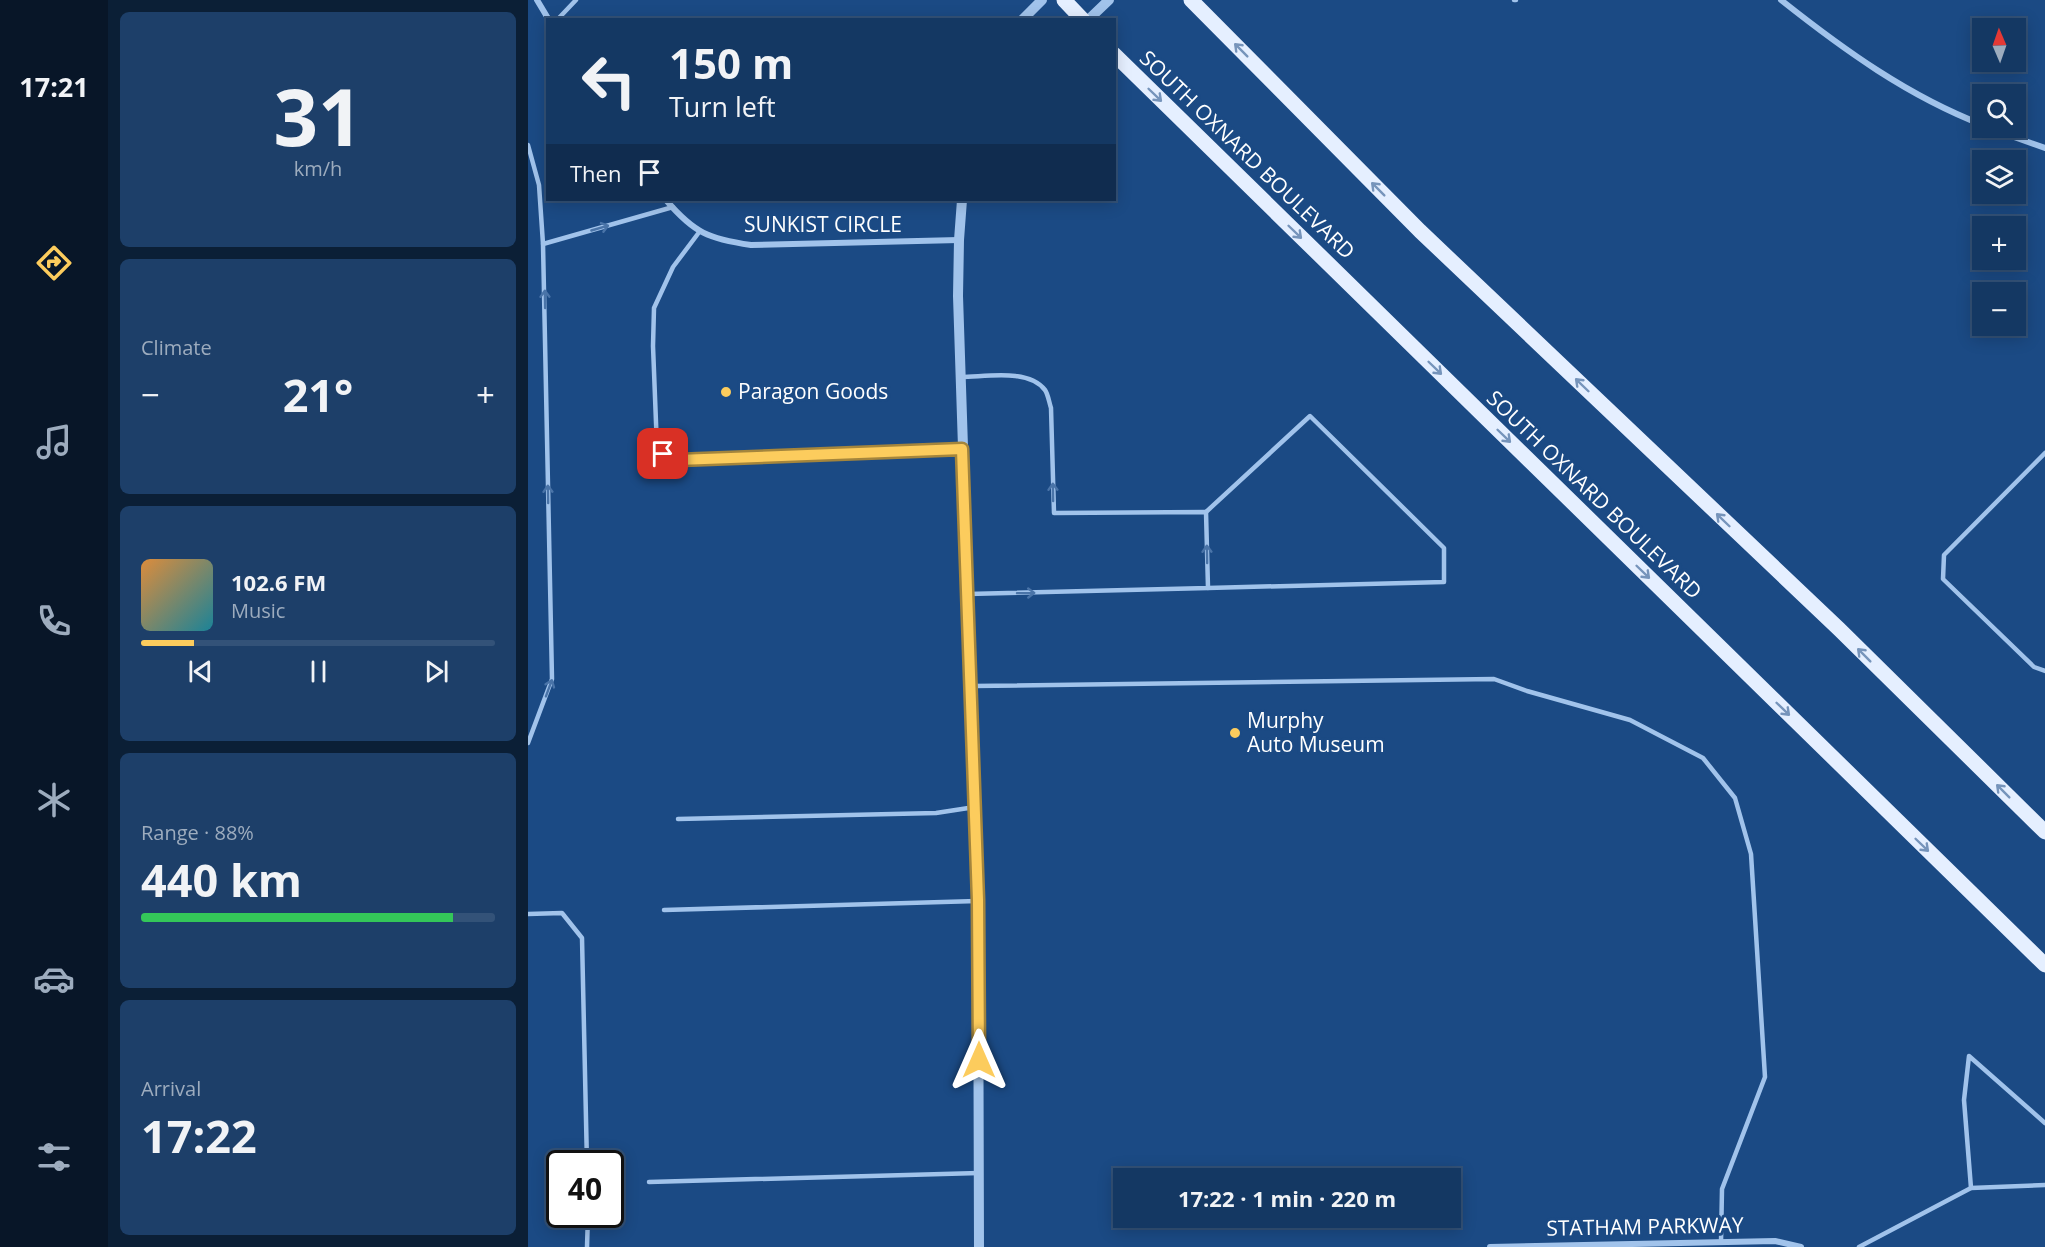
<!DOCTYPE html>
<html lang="en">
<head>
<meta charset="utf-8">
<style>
  :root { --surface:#143863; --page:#1d3f69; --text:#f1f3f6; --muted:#9dacbe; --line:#335278; --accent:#fccc5d }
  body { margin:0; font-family:"Open Sans",sans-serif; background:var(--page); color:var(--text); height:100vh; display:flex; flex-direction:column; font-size:22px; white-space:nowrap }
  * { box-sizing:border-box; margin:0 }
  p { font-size:20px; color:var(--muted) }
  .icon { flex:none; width:33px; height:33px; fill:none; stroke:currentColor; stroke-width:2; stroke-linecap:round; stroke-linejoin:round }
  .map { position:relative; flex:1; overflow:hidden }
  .panel { display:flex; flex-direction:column; gap:12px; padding:12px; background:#0b1f36; width:420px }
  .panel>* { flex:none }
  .guide { position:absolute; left:18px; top:18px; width:570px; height:183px; border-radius:0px; box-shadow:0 3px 15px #0003,0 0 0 2px var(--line); background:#143863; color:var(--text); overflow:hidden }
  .needle { width:39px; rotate:358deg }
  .tools { position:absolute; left:1444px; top:18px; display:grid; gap:12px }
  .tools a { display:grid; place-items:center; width:54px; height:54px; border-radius:0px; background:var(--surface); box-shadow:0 3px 15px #0003,0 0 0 2px var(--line); font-size:30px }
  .speed { position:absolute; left:18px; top:1150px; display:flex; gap:12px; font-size:30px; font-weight:700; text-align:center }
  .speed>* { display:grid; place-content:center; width:78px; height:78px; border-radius:50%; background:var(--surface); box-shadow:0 3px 15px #0003,0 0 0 2px var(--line); line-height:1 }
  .speed .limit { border:3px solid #111; border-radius:9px; background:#fff; color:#111 }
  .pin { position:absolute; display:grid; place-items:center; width:51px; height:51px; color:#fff; margin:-26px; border-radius:12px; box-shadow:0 3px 9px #0006 }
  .me { position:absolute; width:66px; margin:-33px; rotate:0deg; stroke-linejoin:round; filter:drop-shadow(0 0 4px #0008) }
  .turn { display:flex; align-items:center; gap:21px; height:126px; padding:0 24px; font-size:27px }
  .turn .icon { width:78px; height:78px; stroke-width:2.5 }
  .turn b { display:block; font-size:42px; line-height:51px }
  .then { display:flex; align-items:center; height:57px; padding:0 24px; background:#0003; gap:12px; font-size:22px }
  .big { font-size:45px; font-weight:700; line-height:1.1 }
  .panel .widget { flex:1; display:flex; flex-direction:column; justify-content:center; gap:9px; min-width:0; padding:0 21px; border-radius:9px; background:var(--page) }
  .panel .dial { align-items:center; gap:0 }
  .dial b { font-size:78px; line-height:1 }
  .song { display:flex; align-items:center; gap:18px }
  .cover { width:72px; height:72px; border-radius:9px; background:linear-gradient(135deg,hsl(30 70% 55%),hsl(190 70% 35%)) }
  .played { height:6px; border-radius:3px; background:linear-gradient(90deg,var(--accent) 15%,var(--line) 15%) }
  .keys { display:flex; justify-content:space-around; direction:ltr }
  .heat { display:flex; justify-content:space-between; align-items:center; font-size:33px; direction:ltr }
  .charge { height:9px; border-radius:4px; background:linear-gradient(90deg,#34c759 88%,var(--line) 0) }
  .trip { position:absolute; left:585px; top:1168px; width:348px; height:60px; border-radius:0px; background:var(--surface); box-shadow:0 3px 15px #0003,0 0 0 2px var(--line); font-weight:700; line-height:60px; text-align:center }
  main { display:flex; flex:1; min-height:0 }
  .dock { display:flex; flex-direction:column; width:108px; justify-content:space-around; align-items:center; background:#081628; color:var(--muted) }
  .dock .icon { width:42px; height:42px }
  .dock .current { color:var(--accent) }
  .dock b { font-size:27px; color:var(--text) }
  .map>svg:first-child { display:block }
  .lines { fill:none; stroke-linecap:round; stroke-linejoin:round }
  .service { stroke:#a1c3eb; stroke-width:4.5 }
  .minor { stroke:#a1c3eb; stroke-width:6 }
  .tertiary { stroke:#a1c3eb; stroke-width:10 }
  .primary { stroke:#e5efff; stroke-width:15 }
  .oneway { stroke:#7694bb }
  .oneway2 { stroke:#4a74a8 }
  .route-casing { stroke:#a4853c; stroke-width:15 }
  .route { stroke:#fccc5d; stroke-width:10 }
  .poi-dot { fill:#fccc5d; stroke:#1b4a84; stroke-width:2 }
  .labels { text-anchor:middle; stroke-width:6; stroke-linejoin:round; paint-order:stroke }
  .street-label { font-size:21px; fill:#fff; stroke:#1b4a84 }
  .poi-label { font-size:21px; fill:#fff; stroke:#1b4a84; text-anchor:start }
</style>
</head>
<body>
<main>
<nav class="dock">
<b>17:21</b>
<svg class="icon current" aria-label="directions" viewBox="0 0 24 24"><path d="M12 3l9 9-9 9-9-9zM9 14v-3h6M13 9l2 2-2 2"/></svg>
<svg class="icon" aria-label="music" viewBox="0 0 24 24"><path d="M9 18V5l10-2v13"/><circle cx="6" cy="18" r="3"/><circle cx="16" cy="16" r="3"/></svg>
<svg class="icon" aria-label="phone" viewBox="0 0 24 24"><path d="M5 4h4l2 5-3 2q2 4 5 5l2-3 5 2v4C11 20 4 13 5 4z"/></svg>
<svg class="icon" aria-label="climate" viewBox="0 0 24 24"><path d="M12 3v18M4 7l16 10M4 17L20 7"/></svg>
<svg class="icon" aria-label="car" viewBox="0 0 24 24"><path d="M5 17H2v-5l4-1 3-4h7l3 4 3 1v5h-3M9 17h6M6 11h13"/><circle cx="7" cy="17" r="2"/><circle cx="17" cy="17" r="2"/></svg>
<svg class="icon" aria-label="filters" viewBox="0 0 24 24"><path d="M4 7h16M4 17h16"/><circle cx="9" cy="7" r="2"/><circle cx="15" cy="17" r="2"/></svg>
</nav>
<section class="panel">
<div class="widget dial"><b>31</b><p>km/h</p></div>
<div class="widget"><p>Climate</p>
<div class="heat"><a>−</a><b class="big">21°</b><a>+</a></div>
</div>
<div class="widget">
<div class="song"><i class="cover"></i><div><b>102.6 FM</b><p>Music</p></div></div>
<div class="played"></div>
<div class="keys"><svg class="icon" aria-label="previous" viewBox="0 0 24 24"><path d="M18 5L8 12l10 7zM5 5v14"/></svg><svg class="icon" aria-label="pause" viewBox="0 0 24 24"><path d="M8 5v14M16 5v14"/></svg><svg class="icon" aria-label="next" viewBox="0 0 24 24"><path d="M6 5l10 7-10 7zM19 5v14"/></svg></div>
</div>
<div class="widget"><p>Range · 88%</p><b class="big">440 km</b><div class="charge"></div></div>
<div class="widget"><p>Arrival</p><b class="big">17:22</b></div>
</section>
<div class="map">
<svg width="1517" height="1247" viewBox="0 0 1517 1247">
  <rect width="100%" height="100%" fill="#1b4a84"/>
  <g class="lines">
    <g class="service">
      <path d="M986,0h2"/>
      <path d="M29,20l19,-20"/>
      <path d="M0,145l11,40 4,59 9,435 -24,64"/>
      <path d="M172,231l-27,36 -19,41 -1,38 4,102 6,7 15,5 284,-11"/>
      <path d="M15,244l130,-37"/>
      <path d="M433,377c24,0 67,-9 84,13 3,4 4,12 6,18l3,105 152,-1 2,76 -240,6"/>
      <path d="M1517,453l-101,102 -1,24 91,88 11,4"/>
      <path d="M678,512l104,-96 134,132v34l-236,6"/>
      <path d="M445,686l521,-7 33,12 103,29 73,38 32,40 16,56 14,223 -43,112 -1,53"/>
      <path d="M150,819l258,-6 39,-6"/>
      <path d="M136,910l313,-9"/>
      <path d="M0,914l34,-1 20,25 5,226"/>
      <path d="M121,1182l330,-9"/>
      <path d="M1443,1188l-7,-88 5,-44 76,67"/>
      <path d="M59,1247l1,-32"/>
      <path d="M1331,1247l112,-59 74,-3"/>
    </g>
    <g class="minor">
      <path d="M9,0l12,20"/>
      <path d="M1253,0c63,50 127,96 202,125"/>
      <path d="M1461,128l56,20"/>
      <path d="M138,200c28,33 43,39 85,45l208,-5"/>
      <path d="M962,1247l285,-6 26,6"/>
    </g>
    <g class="tertiary">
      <path d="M494,20l20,-20"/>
      <path d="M560,20l21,-20"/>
      <path d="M434,200l-3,40 -1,56 20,605 1,346"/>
    </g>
    <g class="primary">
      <path d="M536,0l19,20"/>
      <path d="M663,0l229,231 419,398 206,203"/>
      <path d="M586,54l931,911"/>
    </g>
  </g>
  <defs><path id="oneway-shaft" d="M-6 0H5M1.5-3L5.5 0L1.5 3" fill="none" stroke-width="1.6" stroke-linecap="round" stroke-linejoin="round" transform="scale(1.5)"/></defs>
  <g class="oneway">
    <use href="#oneway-shaft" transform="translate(713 50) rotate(-135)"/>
    <use href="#oneway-shaft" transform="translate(627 95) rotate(44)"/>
    <use href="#oneway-shaft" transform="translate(850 189) rotate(-135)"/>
    <use href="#oneway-shaft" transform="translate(767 232) rotate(44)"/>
    <use href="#oneway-shaft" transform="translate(907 368) rotate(44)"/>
    <use href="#oneway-shaft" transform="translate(1054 385) rotate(-136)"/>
    <use href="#oneway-shaft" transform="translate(976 436) rotate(44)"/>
    <use href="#oneway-shaft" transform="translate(1195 520) rotate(-136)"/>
    <use href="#oneway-shaft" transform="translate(1115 572) rotate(44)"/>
    <use href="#oneway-shaft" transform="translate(1336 655) rotate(-135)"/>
    <use href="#oneway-shaft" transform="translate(1255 709) rotate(44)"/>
    <use href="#oneway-shaft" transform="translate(1475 791) rotate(-135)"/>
    <use href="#oneway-shaft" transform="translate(1394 845) rotate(44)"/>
  </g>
  <g class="oneway2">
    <use href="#oneway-shaft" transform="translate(72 228) rotate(-16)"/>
    <use href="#oneway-shaft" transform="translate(17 299) rotate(-91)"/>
    <use href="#oneway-shaft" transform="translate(525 492) rotate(-91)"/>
    <use href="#oneway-shaft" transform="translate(20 494) rotate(-91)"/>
    <use href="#oneway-shaft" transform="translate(679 554) rotate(-91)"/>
    <use href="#oneway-shaft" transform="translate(498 593) rotate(-1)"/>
    <use href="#oneway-shaft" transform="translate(21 688) rotate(-70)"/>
  </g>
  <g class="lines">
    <g class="route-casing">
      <path id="route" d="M135,454l15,6 284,-11 16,451 1,160"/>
    </g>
    <use href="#route" class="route"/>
  </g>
  <g class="poi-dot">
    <circle cx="198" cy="392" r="6"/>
    <circle cx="707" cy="733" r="6"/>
  </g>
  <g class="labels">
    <g class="street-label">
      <text transform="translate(719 155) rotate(44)" y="7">SOUTH OXNARD BOULEVARD</text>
      <text x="295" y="232">SUNKIST CIRCLE</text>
      <text transform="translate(1066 495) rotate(44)" y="7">SOUTH OXNARD BOULEVARD</text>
      <text transform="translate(1117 1227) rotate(-1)" y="7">STATHAM PARKWAY</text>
    </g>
    <g class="poi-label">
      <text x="210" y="399">Paragon Goods</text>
      <text x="719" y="728">Murphy<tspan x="719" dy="24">Auto Museum</tspan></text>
    </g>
  </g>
</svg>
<div class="tools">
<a><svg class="needle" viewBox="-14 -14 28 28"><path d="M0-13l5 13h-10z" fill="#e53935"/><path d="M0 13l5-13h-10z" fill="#9dacbe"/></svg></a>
<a><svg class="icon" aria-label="search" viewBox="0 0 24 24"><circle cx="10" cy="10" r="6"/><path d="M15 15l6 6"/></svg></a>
<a><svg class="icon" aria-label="layers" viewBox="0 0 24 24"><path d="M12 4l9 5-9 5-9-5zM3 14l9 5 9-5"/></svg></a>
<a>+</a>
<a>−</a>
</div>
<div class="speed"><div class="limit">40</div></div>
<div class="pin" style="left:135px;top:454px;background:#d93025"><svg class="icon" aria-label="arrive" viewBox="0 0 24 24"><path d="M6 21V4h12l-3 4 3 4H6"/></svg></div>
<svg class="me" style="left:451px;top:1060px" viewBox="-20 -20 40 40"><path d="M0-17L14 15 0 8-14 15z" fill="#fccc5d" stroke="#fff" stroke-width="4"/></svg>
<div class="trip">17:22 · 1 min · 220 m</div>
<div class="guide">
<div class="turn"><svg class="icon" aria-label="left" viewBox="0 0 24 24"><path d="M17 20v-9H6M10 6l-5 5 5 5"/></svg><div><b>150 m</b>Turn left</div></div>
<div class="then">Then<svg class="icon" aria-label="arrive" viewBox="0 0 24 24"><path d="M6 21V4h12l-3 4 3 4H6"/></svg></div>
</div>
</div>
</main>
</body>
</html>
